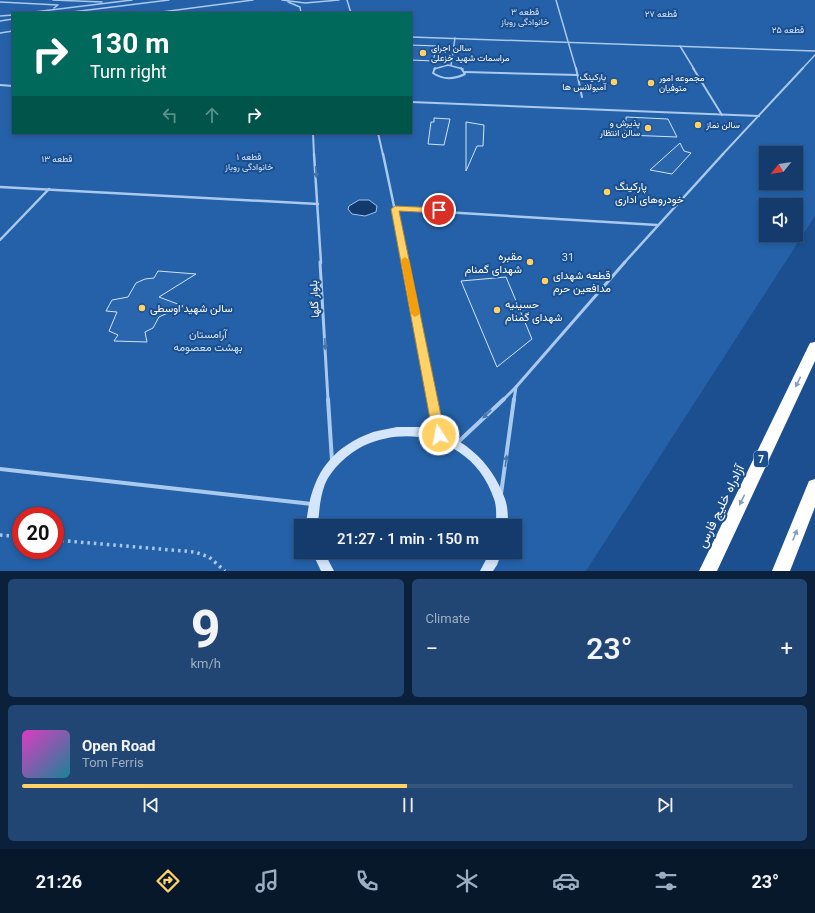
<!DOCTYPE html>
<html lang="en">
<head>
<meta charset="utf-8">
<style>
  :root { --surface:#143b6b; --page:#214673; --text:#f1f3f6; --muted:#9dadc1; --line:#33557e; --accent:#ffd166 }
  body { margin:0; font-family:Roboto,Vazirmatn,sans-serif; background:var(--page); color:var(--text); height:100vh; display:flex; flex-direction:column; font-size:15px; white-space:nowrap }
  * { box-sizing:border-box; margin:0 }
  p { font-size:13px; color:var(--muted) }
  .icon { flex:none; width:22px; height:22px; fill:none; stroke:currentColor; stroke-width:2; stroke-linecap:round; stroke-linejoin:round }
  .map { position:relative; height:571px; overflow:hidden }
  .panel { display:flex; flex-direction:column; gap:8px; padding:8px; background:#0b203b; flex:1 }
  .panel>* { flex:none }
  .guide { position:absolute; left:12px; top:12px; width:400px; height:122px; border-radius:0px; box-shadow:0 2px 6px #0003,0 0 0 1px var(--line); background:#00695c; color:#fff; overflow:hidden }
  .needle { width:26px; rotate:240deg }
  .fabs { position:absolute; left:759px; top:146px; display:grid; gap:8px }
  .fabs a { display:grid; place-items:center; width:44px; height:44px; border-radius:0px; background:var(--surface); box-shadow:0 2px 6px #0003,0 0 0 1px var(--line); font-size:20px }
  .speed { position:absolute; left:12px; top:507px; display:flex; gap:8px; font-size:20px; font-weight:700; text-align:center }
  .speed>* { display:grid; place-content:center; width:52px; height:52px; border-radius:50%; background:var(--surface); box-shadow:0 2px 6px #0003,0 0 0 1px var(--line); line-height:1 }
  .speed .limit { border:6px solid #d22; background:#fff; color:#111 }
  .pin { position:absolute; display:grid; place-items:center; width:34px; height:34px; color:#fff; margin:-17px; border:2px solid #fff; border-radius:50%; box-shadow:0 1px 4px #0007 }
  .me { position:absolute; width:44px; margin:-22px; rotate:349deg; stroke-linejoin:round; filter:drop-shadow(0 0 3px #0008) }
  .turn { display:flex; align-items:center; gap:14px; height:84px; padding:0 12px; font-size:18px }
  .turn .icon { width:52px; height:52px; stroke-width:2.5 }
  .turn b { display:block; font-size:28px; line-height:34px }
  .lanes { display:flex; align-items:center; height:38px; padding:0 12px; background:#0003; justify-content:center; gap:20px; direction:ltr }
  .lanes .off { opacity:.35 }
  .big { font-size:30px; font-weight:600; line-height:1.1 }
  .panel .card { flex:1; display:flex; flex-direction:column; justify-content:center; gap:6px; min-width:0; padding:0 14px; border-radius:6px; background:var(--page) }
  .panel .dial { align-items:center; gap:0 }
  .dial b { font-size:52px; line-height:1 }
  .song { display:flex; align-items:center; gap:12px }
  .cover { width:48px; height:48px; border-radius:6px; background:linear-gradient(135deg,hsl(310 70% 55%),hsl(190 70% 35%)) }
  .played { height:4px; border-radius:2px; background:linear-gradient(90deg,var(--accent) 50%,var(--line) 50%) }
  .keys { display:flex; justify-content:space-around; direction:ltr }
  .heat { display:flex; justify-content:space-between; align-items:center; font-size:22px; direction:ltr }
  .panel .tiles { flex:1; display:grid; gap:8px; grid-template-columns:1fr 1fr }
  .card:last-child { grid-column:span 2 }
  .trip { position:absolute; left:294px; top:519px; width:228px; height:40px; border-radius:0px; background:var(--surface); box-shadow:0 2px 6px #0003,0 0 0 1px var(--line); font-weight:600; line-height:40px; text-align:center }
  .dock { display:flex; height:64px; justify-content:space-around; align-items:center; background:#08182b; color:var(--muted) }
  .dock .icon { width:28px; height:28px }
  .dock .on { color:var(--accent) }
  .dock b { font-size:18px; color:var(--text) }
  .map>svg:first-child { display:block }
  .green { fill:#2461a8; fill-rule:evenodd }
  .water { fill:#123a6d; stroke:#9cc4f0 }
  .building { fill:#2a66ad; stroke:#cfe3fa }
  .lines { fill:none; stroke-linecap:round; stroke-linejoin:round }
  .path { stroke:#a9c9ee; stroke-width:3.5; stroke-dasharray:2.5 4; stroke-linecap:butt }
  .service-far4 { stroke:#a9c9ee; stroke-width:1.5 }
  .service-far3 { stroke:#a9c9ee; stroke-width:2 }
  .service-far2 { stroke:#a9c9ee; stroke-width:2.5 }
  .service-far1 { stroke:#a9c9ee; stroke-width:3 }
  .service { stroke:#a9c9ee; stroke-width:4 }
  .secondary { fill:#d6e6fa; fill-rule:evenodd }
  .motorway { fill:#fff; fill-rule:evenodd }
  .oneway { fill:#4674ac }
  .oneway2 { fill:#829ec1 }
  .route { fill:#ffd166; stroke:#a68842 }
  .slow { fill:#f59e0b }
  .poi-dot { fill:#ffd166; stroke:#1b4f8f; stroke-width:1.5 }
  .labels { text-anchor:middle; stroke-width:4; stroke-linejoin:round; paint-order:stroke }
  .far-park-label { font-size:9px; fill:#cfe3fa; stroke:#1b4f8f }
  .far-poi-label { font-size:9px; fill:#fff; stroke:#1b4f8f; text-anchor:start }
  .shield { fill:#1b4f8f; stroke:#bbcadd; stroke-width:1 }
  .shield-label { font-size:10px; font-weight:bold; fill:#fff }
  .poi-label { font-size:11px; fill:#fff; stroke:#1b4f8f; text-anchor:start }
  .park-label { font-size:11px; fill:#cfe3fa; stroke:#1b4f8f }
  .street-label { font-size:11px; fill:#fff; stroke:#1b4f8f }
  .near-street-label { font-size:13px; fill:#fff; stroke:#1b4f8f }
</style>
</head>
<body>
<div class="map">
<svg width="815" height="571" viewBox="0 0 815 571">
  <rect width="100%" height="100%" fill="#1b4f8f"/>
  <path class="green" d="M0,0h815v216l-229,355h-586zM13,13h398v120h-398zM766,153h30v30h-30zM766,205h30v30h-30zM21,516h34v34h-34zM301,526h214v26h-214z"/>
  <path class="water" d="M359,200h10l8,6 -1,6 -11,4 -13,-2 -4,-5 1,-3z"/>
  <g class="building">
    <path d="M411,45l26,1 -4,15 -22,-1z"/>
    <path d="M626,117l42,2 9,18 -50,-2 -5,-13h4z"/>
    <path d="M434,118l16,1 -6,26 -16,-1 3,-22h3z"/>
    <path d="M466,122l18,3 -1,21h-6l-11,25z"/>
    <path d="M680,143l4,8 7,2 -19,21 -22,-4z"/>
    <path d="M158,271l38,3 -37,23 24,9 -24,11 -6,11 -8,4 2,10 -33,-1 4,-6 -9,-4 8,-19 -11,-1 6,-11 16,-3 8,-14 9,-4 9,-1z"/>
    <path d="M506,277l26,62 -35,28 -36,-86z"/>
  </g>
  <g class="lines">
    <g class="path">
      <path d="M0,535l21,2"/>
      <path d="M55,540l140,12 14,5 16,14"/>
    </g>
    <g class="service-far4">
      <path d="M53,0l49,2"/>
      <path d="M282,0l23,3 34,-3"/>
      <path d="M347,0l4,13"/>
      <path d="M556,0l20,69"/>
      <path d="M0,2l58,3 -4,3"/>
      <path d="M288,2l12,5 1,6"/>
      <path d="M26,13l106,-13"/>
      <path d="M64,13l105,-13"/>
      <path d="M154,13l99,-13"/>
      <path d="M0,16l13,-1"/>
      <path d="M0,21l13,-2"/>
      <path d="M0,33l13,-2"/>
      <path d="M411,37l404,14"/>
      <path d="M680,46l14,23"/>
      <path d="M451,65l4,-27"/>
      <path d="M434,69l14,-4 15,4"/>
      <path d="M802,69l13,-14"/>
    </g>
    <g class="service-far3">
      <path d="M435,68l-2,5c10,7 22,6 32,1l-4,-6"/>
      <path d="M576,68l6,29"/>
      <path d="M693,68l29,47"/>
      <path d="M465,72l113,3"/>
      <path d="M0,85l13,1"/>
      <path d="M411,102l348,14"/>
      <path d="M313,133l1,22"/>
      <path d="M378,133l5,22"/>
      <path d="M722,155l81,-87"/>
    </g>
    <g class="service-far2">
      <path d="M314,154l7,109"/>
      <path d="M383,154l23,109"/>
      <path d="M0,187l318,17"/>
      <path d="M395,209l262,16"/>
      <path d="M0,240l49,-51"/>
      <path d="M624,263l99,-109"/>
    </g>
    <g class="service-far1">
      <path d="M320,262l8,138"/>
      <path d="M405,262l27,138"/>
      <path d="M503,400l13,-13 109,-125"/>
      <path d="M514,400l2,-13"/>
    </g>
    <g class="service">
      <path d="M328,399l4,62"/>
      <path d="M432,399l7,36"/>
      <path d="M457,443l47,-44"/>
      <path d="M0,469l312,35"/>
      <path d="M501,494l13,-95"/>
    </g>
    <g class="secondary">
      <path d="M397,427c7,0 14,0 21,0 41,5 74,34 87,72 3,8 3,18 3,27h-12c0,-9 1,-19 -2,-27 -18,-56 -80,-77 -131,-53 -15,8 -31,22 -38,38 -5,13 -6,28 -7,42h-12c4,-47 21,-77 67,-94 7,-2 16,-3 24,-5z"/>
      <path d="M312,552h12l10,19h-13z"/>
      <path d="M490,552h12l-5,13 -4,6h-13z"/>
    </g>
    <g class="motorway">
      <path d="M815,342v19l-98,210h-18l109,-224 2,-4z"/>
      <path d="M815,479v28l-25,64h-18l37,-90z"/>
    </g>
  </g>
  <defs><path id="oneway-solid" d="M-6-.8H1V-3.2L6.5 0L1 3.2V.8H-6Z"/></defs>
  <g class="oneway">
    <use href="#oneway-solid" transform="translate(316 172) rotate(86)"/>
    <use href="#oneway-solid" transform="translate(325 344) rotate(87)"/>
    <use href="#oneway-solid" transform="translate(487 414) rotate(136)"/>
    <use href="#oneway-solid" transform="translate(506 461) rotate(-82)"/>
  </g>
  <g class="oneway2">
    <use href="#oneway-solid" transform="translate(798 382) rotate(116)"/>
    <use href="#oneway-solid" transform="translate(742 500) rotate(116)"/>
    <use href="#oneway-solid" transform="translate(795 535) rotate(-68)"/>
  </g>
  <path class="route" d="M395,206l44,2 4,2 -4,3 -40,-2 46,224 -2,4 -4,1 -4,-1 -2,-4 -42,-226z"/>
  <path class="slow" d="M405,257l4,3 11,54 -5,3 -4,-3 -10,-54z"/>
  <g class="poi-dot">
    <circle cx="423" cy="53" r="4"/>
    <circle cx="614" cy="82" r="4"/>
    <circle cx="651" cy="83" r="4"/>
    <circle cx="698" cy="125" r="4"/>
    <circle cx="648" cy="128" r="4"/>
    <circle cx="607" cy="192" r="4"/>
    <circle cx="530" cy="262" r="4"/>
    <circle cx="545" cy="281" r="4"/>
    <circle cx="142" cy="308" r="4"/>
    <circle cx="497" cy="310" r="4"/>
  </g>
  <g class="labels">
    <g class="far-park-label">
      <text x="525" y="15">قطعه ۳<tspan x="525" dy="10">خانوادگی روباز</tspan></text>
      <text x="661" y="17">قطعه ۲۷</text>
      <text x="788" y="33">قطعه ۲۵</text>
      <text x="249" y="160">قطعه ۱<tspan x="249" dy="10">خانوادگی روباز</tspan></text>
      <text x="57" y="162">قطعه ۱۳</text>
    </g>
    <g class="far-poi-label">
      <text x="431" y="51">سالن اجرای<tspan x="431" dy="10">مراسمات شهید خزعلی</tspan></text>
      <text x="606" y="80" text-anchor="end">پارکینگ<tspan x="606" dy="10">آمبولانس ها</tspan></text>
      <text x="659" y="81">مجموعه امور<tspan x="659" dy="10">متوفیان</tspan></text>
      <text x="640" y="126" text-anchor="end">پذیرش و<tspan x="640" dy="10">سالن انتظار</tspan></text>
      <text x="706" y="128">سالن نماز</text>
    </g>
    <rect class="shield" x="754" y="451" width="14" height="16" rx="3"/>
    <g class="shield-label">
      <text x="761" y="463">7</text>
    </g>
    <g class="poi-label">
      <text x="615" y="190">پارکینگ<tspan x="615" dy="13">خودروهای اداری</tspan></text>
      <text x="522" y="260" text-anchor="end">مقبره<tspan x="522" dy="13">شهدای گمنام</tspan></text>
      <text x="553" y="279">قطعه شهدای<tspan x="553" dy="13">مدافعین حرم</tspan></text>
      <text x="505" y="308">حسینیه<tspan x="505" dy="13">شهدای گمنام</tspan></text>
      <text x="150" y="312">سالن شهید اوسطی</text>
    </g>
    <g class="park-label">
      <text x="568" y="261">31</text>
      <text x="208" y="338">آرامستان<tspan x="208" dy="13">بهشت معصومه</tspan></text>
    </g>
    <g class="street-label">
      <text transform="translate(314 299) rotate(-93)" y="4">بلوار گلها</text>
    </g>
    <g class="near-street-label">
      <text transform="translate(720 506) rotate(-64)" y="5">آزادراه خلیج فارس</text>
    </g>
  </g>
</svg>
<div class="fabs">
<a><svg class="needle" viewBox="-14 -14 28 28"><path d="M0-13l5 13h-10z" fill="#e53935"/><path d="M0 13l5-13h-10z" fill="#9dadc1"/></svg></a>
<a><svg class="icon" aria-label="sound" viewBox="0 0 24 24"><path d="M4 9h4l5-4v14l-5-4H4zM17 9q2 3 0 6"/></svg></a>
</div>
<div class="speed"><div class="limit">20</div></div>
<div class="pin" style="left:439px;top:210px;background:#d93025"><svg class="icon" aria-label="arrive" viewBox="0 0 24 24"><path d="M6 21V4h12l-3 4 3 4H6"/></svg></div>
<svg class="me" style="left:439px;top:435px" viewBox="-20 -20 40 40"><circle r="17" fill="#ffd166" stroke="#fff" stroke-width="3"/><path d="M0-11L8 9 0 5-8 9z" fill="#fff"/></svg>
<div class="trip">21:27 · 1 min · 150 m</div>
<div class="guide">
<div class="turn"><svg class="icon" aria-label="right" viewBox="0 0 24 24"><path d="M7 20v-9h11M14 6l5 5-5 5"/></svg><div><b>130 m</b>Turn right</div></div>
<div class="lanes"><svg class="icon off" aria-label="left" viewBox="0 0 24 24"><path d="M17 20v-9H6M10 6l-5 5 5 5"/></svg><svg class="icon off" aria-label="ahead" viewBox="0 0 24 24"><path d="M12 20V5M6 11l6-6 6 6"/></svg><svg class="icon" aria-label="right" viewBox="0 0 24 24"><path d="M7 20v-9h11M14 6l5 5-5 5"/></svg></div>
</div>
</div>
<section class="panel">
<div class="tiles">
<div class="card dial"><b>9</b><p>km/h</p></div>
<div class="card"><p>Climate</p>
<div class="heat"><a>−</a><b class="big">23°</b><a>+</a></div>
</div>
<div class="card">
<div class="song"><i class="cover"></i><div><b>Open Road</b><p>Tom Ferris</p></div></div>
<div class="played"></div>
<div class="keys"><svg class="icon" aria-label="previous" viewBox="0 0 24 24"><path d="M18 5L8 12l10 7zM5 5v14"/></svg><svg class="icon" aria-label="pause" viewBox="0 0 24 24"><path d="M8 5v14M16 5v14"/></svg><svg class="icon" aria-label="next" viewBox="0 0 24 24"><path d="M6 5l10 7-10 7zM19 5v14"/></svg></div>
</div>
</div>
</section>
<nav class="dock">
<b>21:26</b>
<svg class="icon on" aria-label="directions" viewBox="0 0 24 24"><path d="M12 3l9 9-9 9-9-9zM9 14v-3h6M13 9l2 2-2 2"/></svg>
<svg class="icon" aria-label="music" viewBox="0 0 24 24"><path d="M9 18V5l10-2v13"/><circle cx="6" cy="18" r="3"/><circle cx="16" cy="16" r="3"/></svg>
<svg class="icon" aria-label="phone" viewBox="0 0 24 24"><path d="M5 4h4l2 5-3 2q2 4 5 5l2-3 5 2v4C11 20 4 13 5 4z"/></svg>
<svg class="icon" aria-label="climate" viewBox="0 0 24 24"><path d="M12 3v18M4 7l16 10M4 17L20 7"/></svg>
<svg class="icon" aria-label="car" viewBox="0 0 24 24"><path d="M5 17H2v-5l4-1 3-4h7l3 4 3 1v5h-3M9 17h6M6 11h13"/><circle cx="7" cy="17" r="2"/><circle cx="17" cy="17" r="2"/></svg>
<svg class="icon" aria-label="filters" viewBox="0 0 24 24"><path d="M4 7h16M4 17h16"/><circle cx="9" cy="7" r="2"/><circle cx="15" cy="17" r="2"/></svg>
<b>23°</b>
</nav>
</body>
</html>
